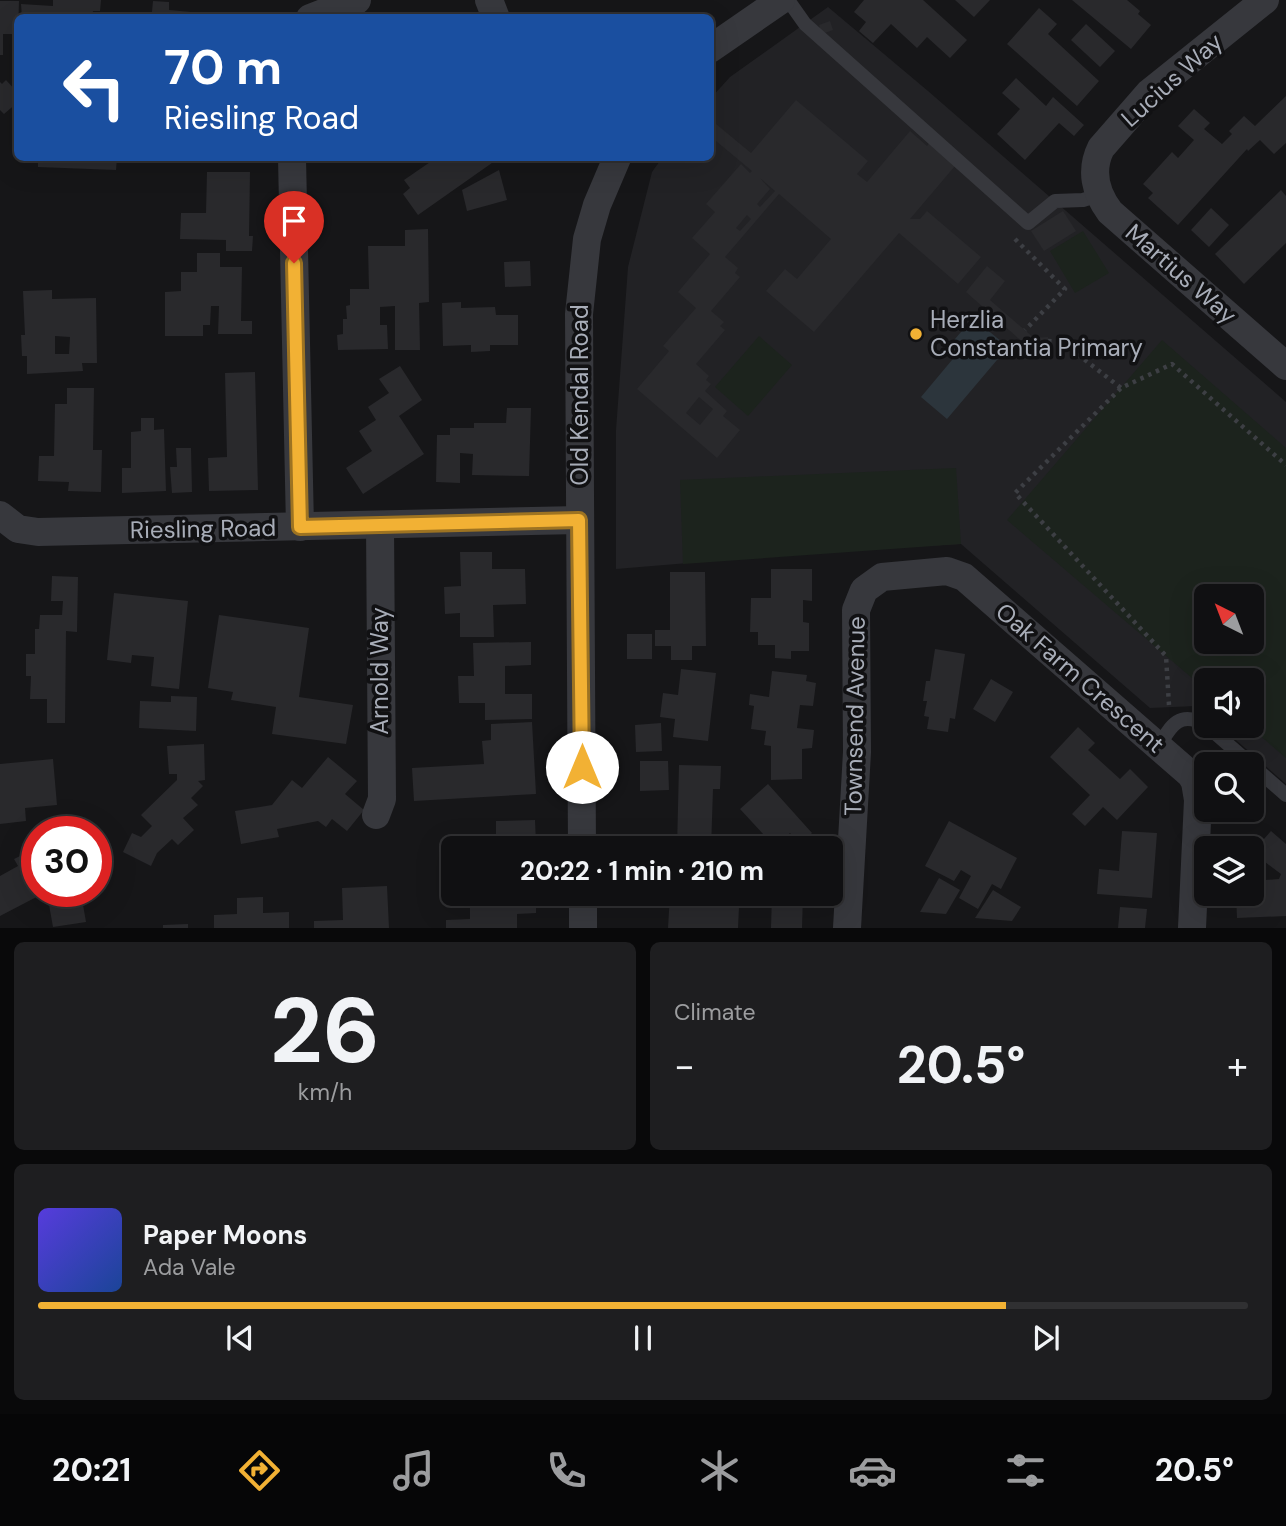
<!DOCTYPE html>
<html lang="en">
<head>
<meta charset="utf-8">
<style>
  :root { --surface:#101012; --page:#1e1e20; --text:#f1f3f6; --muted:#9c9d9f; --line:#303032; --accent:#f2b134 }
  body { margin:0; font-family:"DM Sans",sans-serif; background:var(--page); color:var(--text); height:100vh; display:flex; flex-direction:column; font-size:26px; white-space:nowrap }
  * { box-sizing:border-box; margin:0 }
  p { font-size:23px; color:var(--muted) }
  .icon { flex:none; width:38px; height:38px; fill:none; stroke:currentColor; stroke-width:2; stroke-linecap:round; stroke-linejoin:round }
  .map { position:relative; height:928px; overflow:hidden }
  .details { display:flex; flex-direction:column; gap:14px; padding:14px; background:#09090a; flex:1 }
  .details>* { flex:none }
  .top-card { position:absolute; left:14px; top:14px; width:700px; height:147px; border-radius:10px; box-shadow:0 7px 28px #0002,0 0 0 2px var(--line); background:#1a4fa0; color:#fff; overflow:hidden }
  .needle { width:46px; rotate:318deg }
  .controls { position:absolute; left:1194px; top:584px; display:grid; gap:14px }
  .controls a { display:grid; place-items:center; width:70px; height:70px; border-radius:10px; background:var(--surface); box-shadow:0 7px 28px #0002,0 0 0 2px var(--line); font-size:35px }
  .speed { position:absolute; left:21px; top:816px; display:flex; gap:14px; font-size:35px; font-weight:700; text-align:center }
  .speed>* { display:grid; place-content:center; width:91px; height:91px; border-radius:50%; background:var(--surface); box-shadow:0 7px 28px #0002,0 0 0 2px var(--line); line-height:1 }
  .speed .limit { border:10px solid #d22; background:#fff; color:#111 }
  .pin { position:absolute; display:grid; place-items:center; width:60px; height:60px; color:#fff; margin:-72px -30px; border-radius:50% 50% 50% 0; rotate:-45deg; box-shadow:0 0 7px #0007 }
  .pin .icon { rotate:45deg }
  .me { position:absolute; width:77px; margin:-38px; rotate:0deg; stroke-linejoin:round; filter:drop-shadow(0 0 5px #0008) }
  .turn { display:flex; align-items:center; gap:24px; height:147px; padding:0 35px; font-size:32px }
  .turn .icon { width:91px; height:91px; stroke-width:2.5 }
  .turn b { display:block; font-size:49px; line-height:60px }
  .big { font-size:52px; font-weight:700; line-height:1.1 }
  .details .widget { flex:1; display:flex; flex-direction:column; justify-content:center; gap:10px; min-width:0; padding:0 24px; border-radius:10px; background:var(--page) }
  .details .dial { align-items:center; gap:0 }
  .dial b { font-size:91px; line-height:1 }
  .song { display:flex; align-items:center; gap:21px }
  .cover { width:84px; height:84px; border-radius:10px; background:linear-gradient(135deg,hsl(250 70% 55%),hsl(220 70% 35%)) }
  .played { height:7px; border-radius:4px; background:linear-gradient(90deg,var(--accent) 80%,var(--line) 80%) }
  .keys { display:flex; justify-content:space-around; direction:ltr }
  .heat { display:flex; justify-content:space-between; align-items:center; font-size:38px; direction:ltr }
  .details .tiles { flex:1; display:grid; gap:14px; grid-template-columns:1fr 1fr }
  .widget:last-child { grid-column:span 2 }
  .trip { position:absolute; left:441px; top:836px; width:402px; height:70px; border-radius:10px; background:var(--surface); box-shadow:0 7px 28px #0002,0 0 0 2px var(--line); font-weight:700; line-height:70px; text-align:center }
  .menu { display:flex; height:112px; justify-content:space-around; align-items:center; background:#060607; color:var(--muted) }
  .menu .icon { width:49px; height:49px }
  .menu .on { color:var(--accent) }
  .menu b { font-size:32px; color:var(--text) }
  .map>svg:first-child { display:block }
  .built { fill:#222225; fill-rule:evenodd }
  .green { fill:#1c231d; fill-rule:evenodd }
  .water { fill:#2c353c }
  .building { fill:#29292c; fill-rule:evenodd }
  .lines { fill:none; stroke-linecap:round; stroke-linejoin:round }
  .path { stroke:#3d3f44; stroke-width:4.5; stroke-dasharray:3.5 5; stroke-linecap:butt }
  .lane { stroke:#37383d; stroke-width:14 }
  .street { stroke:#37383d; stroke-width:28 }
  .route-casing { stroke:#9d7322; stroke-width:18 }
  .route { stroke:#f2b134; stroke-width:12 }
  .poi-dot { fill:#f2b134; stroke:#111113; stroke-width:2.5 }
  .labels { text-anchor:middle; stroke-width:7; stroke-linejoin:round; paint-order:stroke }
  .street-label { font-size:24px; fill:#a8adb8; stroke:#111113 }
  .poi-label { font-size:24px; fill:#a8adb8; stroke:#111113; text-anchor:start }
</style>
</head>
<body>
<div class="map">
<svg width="1286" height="928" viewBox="0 0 1286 928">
  <rect width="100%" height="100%" fill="#161618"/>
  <path class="built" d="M828,7l100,84 358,311v382l-66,-58h31v-45h-45v33l-10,-8 -46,2 -189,-164 -139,8 -206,17v-139l12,-163 24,-95 10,-14h48l1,-60 19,-21zM1206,597h45v45h-45z"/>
  <g class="green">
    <path d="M1083,231l26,42 -34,20 -25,-42z"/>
    <path d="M759,336l33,29 -44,51 -33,-29z"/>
    <path d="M1162,340l124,108v310l-37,-32h2v-45h-45v9l-199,-170zM1206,597h45v45h-45z"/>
    <path d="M956,468l5,76 -278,20 -3,-84z"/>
  </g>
  <path class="water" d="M973,318l35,29 -61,72 -26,-22 36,-43 -8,-8z"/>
  <g class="building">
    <path d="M53,0h48l-1,11h-7l-1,7h-70l-1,-14 32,2z"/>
    <path d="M864,0h59l44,40 -17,18 -23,-21 -10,11 -26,-24 -18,19 -14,-12 7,-9 -12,-10z"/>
    <path d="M955,0h35l-16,17z"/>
    <path d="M1072,0h55l13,11 -2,3 13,11 -20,24z"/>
    <path d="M0,1h19l-1,33h-15v21h-3z"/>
    <path d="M153,1l16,1v8l33,3v5h-54l1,-6h3z"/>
    <path d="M1039,8l18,16 -9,10 51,47 -22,25 -70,-62z"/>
    <path d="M830,21l3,9 -11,4 -3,-9z"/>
    <path d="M1086,24l29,27 -15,16 -29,-27z"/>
    <path d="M1016,78l30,28 7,-9 31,28 -10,11 -15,-13 -34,37 -28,-26 23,-25 -18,-16z"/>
    <path d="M6,80l12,13v9l-14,12 -4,-4v-28l2,2z"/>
    <path d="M1286,96v47l-12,11 -14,-14 -12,11 -1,-2 -69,76 -30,-27 5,-5 -10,-9 29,-32 6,6 16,-18 -16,-14 16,-17 16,14 -6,6 18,15 10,-10 -3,-3 15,-15 11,10z"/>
    <path d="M796,100l72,61 -11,13 10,8 43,-51 17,15 4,-5 24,25 -45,53h10l7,-8 54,46 -23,27 -59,-51 -85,99 -48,-41 19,-22 12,10 34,-40 -52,-45 -54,63 13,11 -3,5 5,4 -29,34 13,11 -4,4 5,4 -29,34 13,12 -3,4 5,4 -6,7 22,20 -4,5 17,14 -23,28 -80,-69 32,-38 -6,-5 33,-38 -18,-16 32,-38 -18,-16 23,-26 -9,-8 35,-40 9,9 2,-2 -42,-35v-17l41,34zM760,178l15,13 -15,16 -3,-3 13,-15zM747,215l4,4 -11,12 -4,-3zM699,397l14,12 -13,16 -14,-12z"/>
    <path d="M38,158h79l-1,12 -78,-3z"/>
    <path d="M436,158h63l-81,57 -15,-21 7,-6 -6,-8z"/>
    <path d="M499,170l8,30 -40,11 -5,-21z"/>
    <path d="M207,172h43l-1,64h4l-1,15h-26v-11l-46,-1 1,-26h25z"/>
    <path d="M1281,190l5,6v47l-42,41 -29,-30z"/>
    <path d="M1211,208l18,17 -20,22 -18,-17z"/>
    <path d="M1063,211l13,20 -32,20 -13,-20z"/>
    <path d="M428,229l1,73 -10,1 1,47h-25v-44l-15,1v18h7l1,24 -50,1 -1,-15 6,-1v-15h4l-1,-13 4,-1v-16h19l-1,-43h37v-16z"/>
    <path d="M197,253h23v14h22l-1,54h11v13h-34l1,-28h-8l-1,19h-7v11h-38v-44l16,-1v-19h16z"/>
    <path d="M530,261l1,25 -26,1 -1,-25z"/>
    <path d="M987,266l18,15 -15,19 44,38 14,-1 1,12 2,3 -8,8 -77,-68z"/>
    <path d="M52,290v9l44,-1 1,65h-15l1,8 -56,3v-18h-5l-1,-21h4l-2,-44zM55,336l15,1 -1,17h-14z"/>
    <path d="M461,302v6l34,-1 1,8h22v30h-28v6l-19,1v-7l-28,1 -1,-43z"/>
    <path d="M400,366l22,34 -23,16 25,38 -61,40 -17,-26 26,-17 -13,-20 17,-11 -8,-13 21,-14 -10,-14z"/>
    <path d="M255,372l3,118 -49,1 -1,-33 19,-1 -2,-84z"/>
    <path d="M67,388h27l-1,62h9l-1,42 -33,-1 1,-9 -31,-1 1,-25h15l1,-52h12z"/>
    <path d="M507,408h24l-2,68 -57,-1 1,-21 -13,-1v30l-24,-1 1,-47h13v-7h24v-5h32z"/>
    <path d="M141,418h13v12l10,-1 2,62 -44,2v-25h9v-36l10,-1z"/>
    <path d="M176,448h15l1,44 -20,1 -2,-26h7z"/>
    <path d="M460,552h32v17h33l1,35 -33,1 1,32h-34v-24l-15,1 -1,-27 17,-1z"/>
    <path d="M771,569h41v32l-9,-1v22l6,1v28h-18v8l-16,-1v-13h-17v-13h-8l1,-34h20z"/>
    <path d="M670,572h35l1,74h-14v14h-21v-14h-16v-16h15z"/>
    <path d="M52,576l26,1 -1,55 -11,-1 -1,92h-18v-24h-17l1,-23h-5v-22h9v-25h4l1,-14h22l1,-14h-12z"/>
    <path d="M114,593l74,8 -9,88 -28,-3 3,-29 -22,-2 -1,8 -24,-3z"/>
    <path d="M219,615l90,13 -10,69 54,8 -7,39 -74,-10 4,-27 -45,-7 2,-8 -25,-4z"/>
    <rect x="627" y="634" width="25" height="25"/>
    <path d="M531,642v23l-26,1v28h27v25l-47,1v-17h-26l-1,-27h16l-1,-33z"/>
    <path d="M935,649l30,5 -10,65 -5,-1 -2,14 -21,-3 2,-12 -5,-1 3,-15h-4l3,-20h4z"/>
    <path d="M681,669l35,4 -8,68 -35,-4 2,-18 -15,-2 3,-24 15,2z"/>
    <path d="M772,671l35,4 -1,6 10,2 -3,23 -13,-1 -3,23 17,2 -2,18 -10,1v30l-31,1v-34l-7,-1 2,-14 -15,-2 3,-23 -5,-1 1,-11 19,3z"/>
    <path d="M991,679l22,13 -18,30 -22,-13z"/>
    <path d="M171,696l26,1 -1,34 -57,-3 1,-27 31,1z"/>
    <path d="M532,722l4,72 -122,7 -2,-33 72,-4 -2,-23 9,-1v-16z"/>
    <path d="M661,723l1,28 -26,1 -1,-27z"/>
    <path d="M1078,727l17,16 -7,7 32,29 10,-10 18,18 -31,33 -14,-13 -18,19 -13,-12 18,-19 -40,-38z"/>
    <path d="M204,744l1,36 -7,1 5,5 -12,12 7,7 -15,13 11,12 -16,15 -6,-6 -15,14 -6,13 -28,-14 9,-19 9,4 11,-11 -11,-11 36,-35v-6h-8l-2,-28z"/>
    <path d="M328,757l29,24 -12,13 19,16 -17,21 -15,-12 -6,8 -8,-6 -41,8 2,8 -38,7 -6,-33 37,-6 20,-25 10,8z"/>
    <path d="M53,759l4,46 -32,3 1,13 -26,3v-60z"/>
    <path d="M640,761h28l1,29 -29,1z"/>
    <path d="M679,765l42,1 -1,23h-7l-2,60h-34z"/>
    <path d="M768,784l44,49 -12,11 -10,-11 -18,16h-36v-9h27l2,-4 -25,-27z"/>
    <path d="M535,820l1,24h-8v5h-76v-9l44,-1v-18z"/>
    <path d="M949,821l68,37 -16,31 -9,-5 -14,25 -19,-11 12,-22 -10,-6 -7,11 -29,-15z"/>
    <path d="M1122,831l35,2 -5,65 -55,-4 2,-25 20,2z"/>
    <path d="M1271,831l15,13v72l-49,2 -1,-24h15v-13l28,-2 2,-5 -20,-15 3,-4 -8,-7z"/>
    <path d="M34,849l3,6v36h11l-48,25v-40l18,-10 -4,-7z"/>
    <path d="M939,878l21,12 -14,24 -26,-2z"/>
    <path d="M387,886l2,42h-75v-7l29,-1 -1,-32z"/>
    <path d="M993,890l28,17 -9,14 -37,-3z"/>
    <path d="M81,893l5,29 -33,5 -5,-28z"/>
    <path d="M470,894h66v19l-19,1v14h-71v-8l24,-1z"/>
    <path d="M670,894h29v10l40,3 -1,21h-70z"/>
    <path d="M772,894h31l-1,34h-31z"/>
    <path d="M263,897v16l26,-1v16h-75v-13l23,-1v-16z"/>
    <path d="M1120,907l27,2 -2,19h-27z"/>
    <path d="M188,924v4h-25v-3z"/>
  </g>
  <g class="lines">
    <g class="path">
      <path d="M1015,239l50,50 -40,41"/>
      <path d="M1048,341l14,1 59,46"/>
      <path d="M1169,705l-3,-49 -151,-163 106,-105 51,-24 114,101"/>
    </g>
    <g class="lane">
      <path d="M788,0l17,24 223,199 27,-22 28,-1 16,-5"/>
      <path d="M1207,726l79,69"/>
      <path d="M1159,746c12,-21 21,-36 47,-21"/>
    </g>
    <g class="street">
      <path d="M489,0l7,18"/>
      <path d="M1265,0l-116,93 -48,55c-11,22 -6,44 9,64l176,154"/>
      <path d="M310,18l47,-18"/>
      <path d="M710,49l71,-49"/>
      <path d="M292,158l8,369"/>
      <path d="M0,515l18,14 20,3 541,-12"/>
      <path d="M376,815l6,-16 -2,-274"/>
      <path d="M582,849l-3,-535 8,-75 10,-34 20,-47"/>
      <path d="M583,894v34"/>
      <path d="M847,928l10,-176 -1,-142 8,-20 18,-13 65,-6 17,6 227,198 4,7 3,18 -6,128"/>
    </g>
  </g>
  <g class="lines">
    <g class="route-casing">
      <path id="route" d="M294,263l6,264 279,-7 3,247"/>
    </g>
    <use href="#route" class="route"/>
  </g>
  <circle class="poi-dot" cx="916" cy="334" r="7"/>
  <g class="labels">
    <g class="street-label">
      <text transform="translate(1172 80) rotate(-42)" y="8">Lucius Way</text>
      <text transform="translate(1181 274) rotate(41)" y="8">Martius Way</text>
      <text transform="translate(580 395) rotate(-90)" y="8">Old Kendal Road</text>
      <text transform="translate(203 529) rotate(-1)" y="8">Riesling Road</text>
      <text transform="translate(380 671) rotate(-90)" y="8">Arnold Way</text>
      <text transform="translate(1080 678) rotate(41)" y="8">Oak Farm Crescent</text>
      <text transform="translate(855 716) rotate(-89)" y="8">Townsend Avenue</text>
    </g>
    <g class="poi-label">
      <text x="930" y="328">Herzlia<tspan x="930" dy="28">Constantia Primary</tspan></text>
    </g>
  </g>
</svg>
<div class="controls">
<a><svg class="needle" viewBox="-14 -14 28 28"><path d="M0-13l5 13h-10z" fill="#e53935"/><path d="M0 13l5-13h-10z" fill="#9c9d9f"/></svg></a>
<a><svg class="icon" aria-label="sound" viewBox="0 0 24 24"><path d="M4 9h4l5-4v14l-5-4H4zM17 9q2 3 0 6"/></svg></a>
<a><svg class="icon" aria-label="search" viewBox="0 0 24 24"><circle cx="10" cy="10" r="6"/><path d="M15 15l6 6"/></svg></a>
<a><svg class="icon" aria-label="layers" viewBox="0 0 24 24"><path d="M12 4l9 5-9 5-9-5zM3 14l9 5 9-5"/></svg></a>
</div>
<div class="speed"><div class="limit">30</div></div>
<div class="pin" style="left:294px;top:263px;background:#d93025"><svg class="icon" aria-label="arrive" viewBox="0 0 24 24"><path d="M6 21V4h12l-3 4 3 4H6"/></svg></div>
<svg class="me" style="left:582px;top:767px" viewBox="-20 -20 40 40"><circle r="19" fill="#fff"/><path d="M0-13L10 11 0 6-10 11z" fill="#f2b134"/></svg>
<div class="trip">20:22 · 1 min · 210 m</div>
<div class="top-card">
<div class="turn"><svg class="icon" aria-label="left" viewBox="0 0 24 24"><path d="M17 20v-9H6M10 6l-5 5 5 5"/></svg><div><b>70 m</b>Riesling Road</div></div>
</div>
</div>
<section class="details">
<div class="tiles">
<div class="widget dial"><b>26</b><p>km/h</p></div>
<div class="widget"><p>Climate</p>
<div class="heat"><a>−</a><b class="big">20.5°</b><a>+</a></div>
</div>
<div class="widget">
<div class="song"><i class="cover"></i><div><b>Paper Moons</b><p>Ada Vale</p></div></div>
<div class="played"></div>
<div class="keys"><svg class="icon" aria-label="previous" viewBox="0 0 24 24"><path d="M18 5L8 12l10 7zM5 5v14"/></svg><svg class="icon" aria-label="pause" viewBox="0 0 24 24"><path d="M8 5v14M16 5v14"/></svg><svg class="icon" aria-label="next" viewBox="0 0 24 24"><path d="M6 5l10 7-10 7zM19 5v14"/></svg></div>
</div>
</div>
</section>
<nav class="menu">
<b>20:21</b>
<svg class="icon on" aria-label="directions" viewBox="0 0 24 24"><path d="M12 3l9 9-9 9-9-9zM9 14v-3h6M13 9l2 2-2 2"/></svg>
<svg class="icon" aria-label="music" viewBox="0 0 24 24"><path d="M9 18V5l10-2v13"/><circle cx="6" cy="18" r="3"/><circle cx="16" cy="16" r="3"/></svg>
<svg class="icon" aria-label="phone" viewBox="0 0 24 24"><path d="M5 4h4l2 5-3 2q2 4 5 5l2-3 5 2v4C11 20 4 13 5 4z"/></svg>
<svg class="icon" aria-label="climate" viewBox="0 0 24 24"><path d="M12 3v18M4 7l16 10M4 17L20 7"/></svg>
<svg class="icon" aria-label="car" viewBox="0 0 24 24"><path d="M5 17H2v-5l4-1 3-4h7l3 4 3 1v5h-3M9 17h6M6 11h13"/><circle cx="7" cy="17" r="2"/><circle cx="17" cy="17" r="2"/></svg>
<svg class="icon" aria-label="filters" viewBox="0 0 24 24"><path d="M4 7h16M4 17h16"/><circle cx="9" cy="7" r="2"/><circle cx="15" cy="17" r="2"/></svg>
<b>20.5°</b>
</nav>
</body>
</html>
